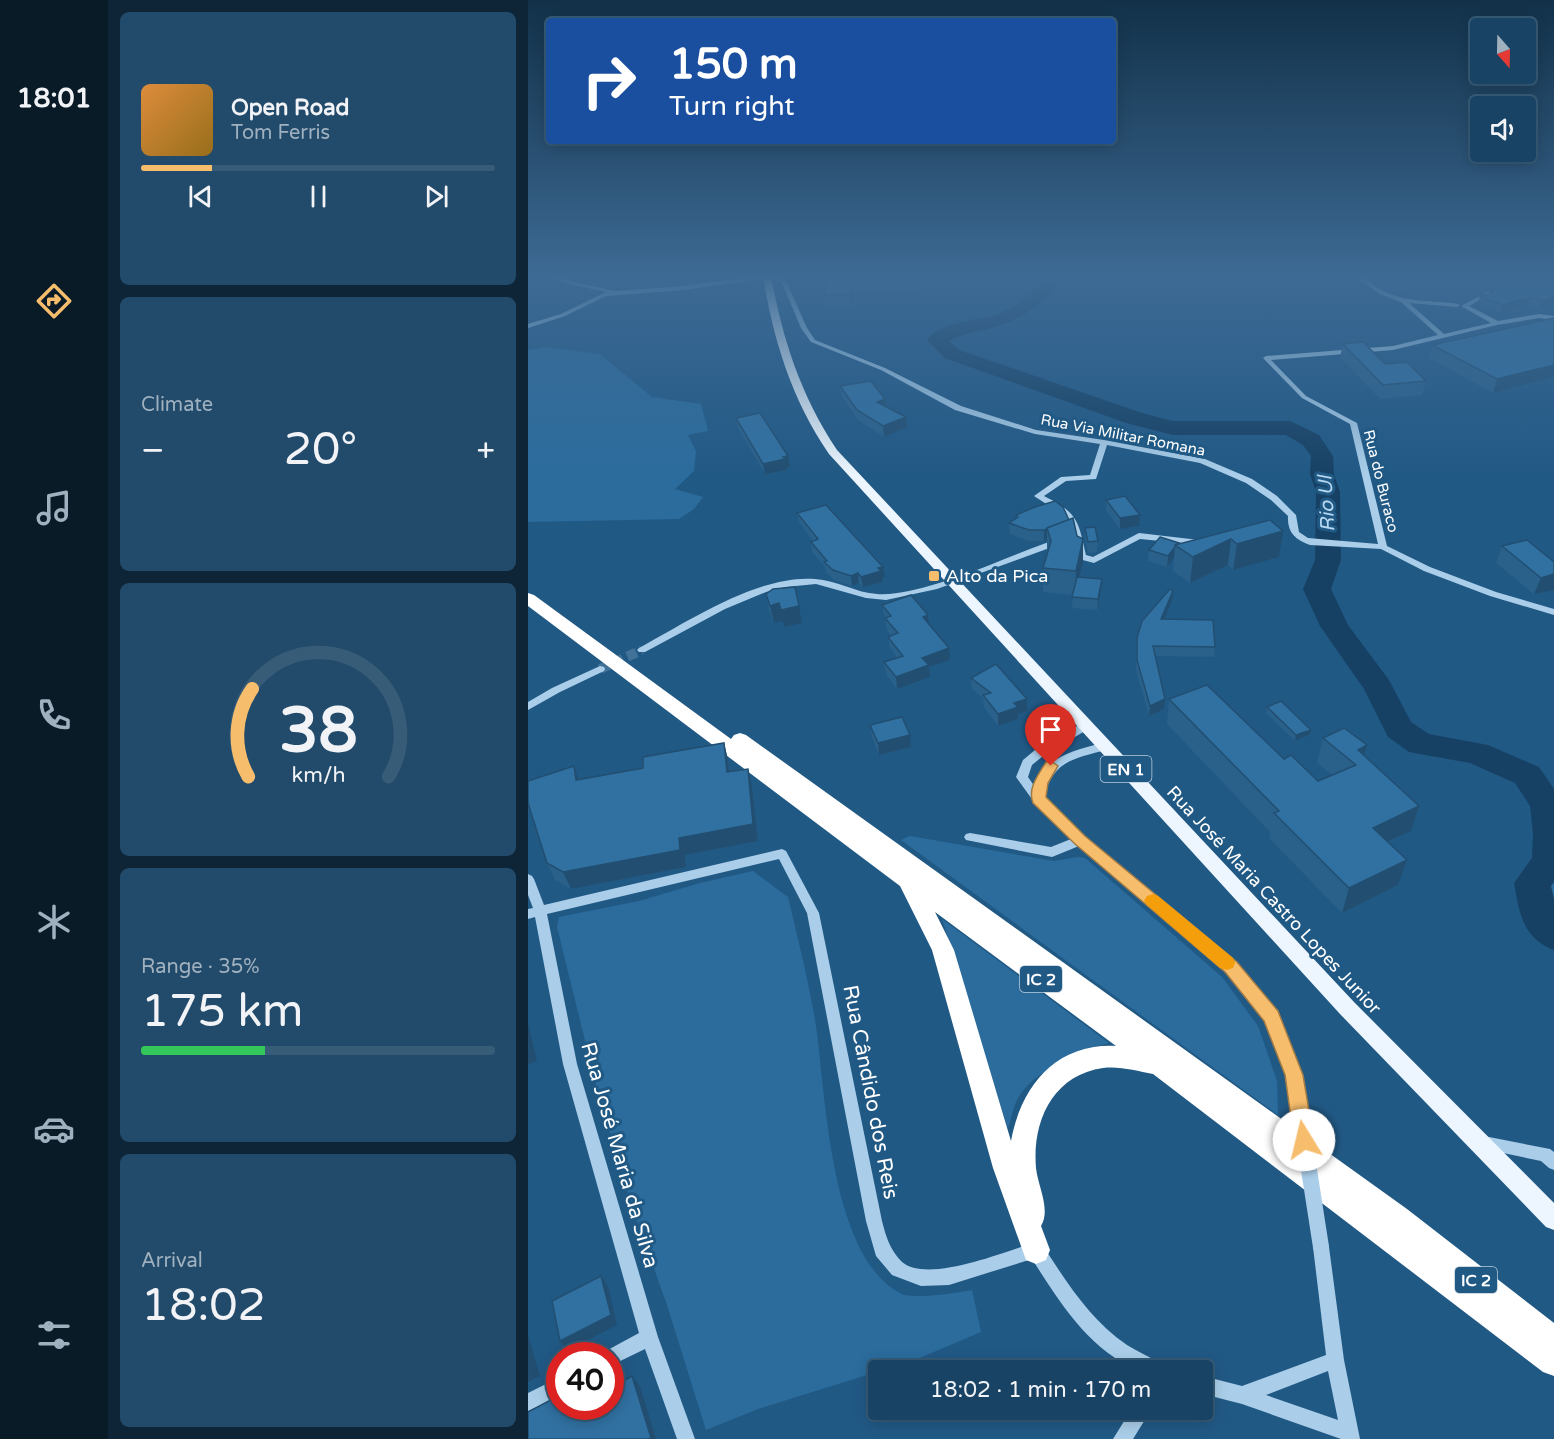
<!DOCTYPE html>
<html lang="en">
<head>
<meta charset="utf-8">
<style>
  :root { --surface:#194364; --page:#224a6a; --text:#f1f3f6; --muted:#9fb0bf; --line:#375c78; --accent:#f6bd6c }
  body { margin:0; font-family:"Varela Round",sans-serif; background:var(--page); color:var(--text); height:100vh; display:flex; flex-direction:column; font-size:22px; white-space:nowrap }
  * { box-sizing:border-box; margin:0 }
  p { font-size:20px; color:var(--muted) }
  .icon { flex:none; width:33px; height:33px; fill:none; stroke:currentColor; stroke-width:2; stroke-linecap:round; stroke-linejoin:round }
  .map { position:relative; flex:1; overflow:hidden }
  .side { display:flex; flex-direction:column; gap:12px; padding:12px; background:#0e2537; width:420px }
  .side>* { flex:none }
  .guide { position:absolute; left:18px; top:18px; width:570px; height:126px; border-radius:6px; box-shadow:0 3px 15px #0003,0 0 0 2px var(--line); background:#1a4fa0; color:#fff; overflow:hidden }
  .needle { width:39px; rotate:160deg }
  .fabs { position:absolute; left:942px; top:18px; display:grid; gap:12px }
  .fabs a { display:grid; place-items:center; width:66px; height:66px; border-radius:6px; background:var(--surface); box-shadow:0 3px 15px #0003,0 0 0 2px var(--line); font-size:30px }
  .speed { position:absolute; left:18px; top:1342px; display:flex; gap:12px; font-size:30px; font-weight:700; text-align:center }
  .speed>* { display:grid; place-content:center; width:78px; height:78px; border-radius:50%; background:var(--surface); box-shadow:0 3px 15px #0003,0 0 0 2px var(--line); line-height:1 }
  .speed .limit { border:9px solid #d22; background:#fff; color:#111 }
  .pin { position:absolute; display:grid; place-items:center; width:51px; height:51px; color:#fff; margin:-62px -26px; border-radius:50% 50% 50% 0; rotate:-45deg; box-shadow:0 0 6px #0007 }
  .pin .icon { rotate:45deg }
  .me { position:absolute; width:66px; margin:-33px; rotate:351deg; stroke-linejoin:round; filter:drop-shadow(0 0 4px #0008) }
  .turn { display:flex; align-items:center; gap:21px; height:126px; padding:0 24px; font-size:27px }
  .turn .icon { width:78px; height:78px; stroke-width:2.5 }
  .turn b { display:block; font-size:42px; line-height:51px }
  .big { font-size:45px; font-weight:600; line-height:1.1 }
  .side .widget { flex:1; display:flex; flex-direction:column; justify-content:center; gap:9px; min-width:0; padding:0 21px; border-radius:9px; background:var(--page) }
  .side .dial { align-items:center; gap:0 }
  .dial svg { height:156px; overflow:visible; fill:none; stroke:var(--line); stroke-width:7; stroke-linecap:round; text-anchor:middle }
  .dial text { fill:var(--text); stroke:none }
  .song { display:flex; align-items:center; gap:18px }
  .cover { width:72px; height:72px; border-radius:9px; background:linear-gradient(135deg,hsl(30 70% 55%),hsl(40 70% 35%)) }
  .played { height:6px; border-radius:3px; background:linear-gradient(90deg,var(--accent) 20%,var(--line) 20%) }
  .keys { display:flex; justify-content:space-around; direction:ltr }
  .heat { display:flex; justify-content:space-between; align-items:center; font-size:33px; direction:ltr }
  .charge { height:9px; border-radius:4px; background:linear-gradient(90deg,#34c759 35%,var(--line) 0) }
  .trip { position:absolute; left:340px; top:1360px; width:345px; height:60px; border-radius:6px; background:var(--surface); box-shadow:0 3px 15px #0003,0 0 0 2px var(--line); font-weight:600; line-height:60px; text-align:center }
  main { display:flex; flex:1; min-height:0 }
  .tabs { display:flex; flex-direction:column; width:108px; justify-content:space-around; align-items:center; background:#0a1b28; color:var(--muted) }
  .tabs .icon { width:42px; height:42px }
  .tabs .on { color:var(--accent) }
  .tabs b { font-size:27px; color:var(--text) }
  .map>svg:first-child { display:block }
  .green { fill:#2b6c9d }
  .lines { fill:none; stroke-linecap:round; stroke-linejoin:round }
  .river { fill:#174164; fill-rule:evenodd }
  .minor-tunnel { stroke:#427297; stroke-width:10; stroke-dasharray:10 5; stroke-linecap:butt }
  .minor { fill:#aacee9; fill-rule:evenodd }
  .major { fill:#edf6fe; fill-rule:evenodd }
  .highway { fill:#fff; fill-rule:evenodd }
  .minor-bridge-far1 { stroke:#aacee9; stroke-width:13 }
  .minor-bridge { stroke:#aacee9; stroke-width:16 }
  .wall { fill:#2a618b }
  .shaded-wall { fill:#224f71 }
  .building { fill:#3171a2; stroke:#224f71; stroke-width:1.5 }
  .route { fill:#f6bd6c; stroke:#a07b46; stroke-width:1.5 }
  .slow { fill:#f59e0b }
  .poi-dot { fill:#f6bd6c; stroke:#215985; stroke-width:2 }
  .labels { text-anchor:middle; stroke-width:6; stroke-linejoin:round; paint-order:stroke }
  .far-street-label { font-size:15px; fill:#fff; stroke:#215985 }
  .shield { fill:#215985; stroke:#bccdda; stroke-width:1.5 }
  .shield-label { font-size:16px; font-weight:bold; fill:#fff }
  .poi-label { font-size:18px; fill:#fff; stroke:#215985; text-anchor:start }
  .street-label { font-size:18px; fill:#fff; stroke:#215985 }
  .water-label { font-size:20px; font-style:italic; fill:#b6d8f1; stroke:#215985 }
  .near-street-label { font-size:21px; fill:#fff; stroke:#215985 }
</style>
</head>
<body>
<main>
<nav class="tabs">
<b>18:01</b>
<svg class="icon on" aria-label="directions" viewBox="0 0 24 24"><path d="M12 3l9 9-9 9-9-9zM9 14v-3h6M13 9l2 2-2 2"/></svg>
<svg class="icon" aria-label="music" viewBox="0 0 24 24"><path d="M9 18V5l10-2v13"/><circle cx="6" cy="18" r="3"/><circle cx="16" cy="16" r="3"/></svg>
<svg class="icon" aria-label="phone" viewBox="0 0 24 24"><path d="M5 4h4l2 5-3 2q2 4 5 5l2-3 5 2v4C11 20 4 13 5 4z"/></svg>
<svg class="icon" aria-label="climate" viewBox="0 0 24 24"><path d="M12 3v18M4 7l16 10M4 17L20 7"/></svg>
<svg class="icon" aria-label="car" viewBox="0 0 24 24"><path d="M5 17H2v-5l4-1 3-4h7l3 4 3 1v5h-3M9 17h6M6 11h13"/><circle cx="7" cy="17" r="2"/><circle cx="17" cy="17" r="2"/></svg>
<svg class="icon" aria-label="filters" viewBox="0 0 24 24"><path d="M4 7h16M4 17h16"/><circle cx="9" cy="7" r="2"/><circle cx="15" cy="17" r="2"/></svg>
</nav>
<section class="side">
<div class="widget">
<div class="song"><i class="cover"></i><div><b>Open Road</b><p>Tom Ferris</p></div></div>
<div class="played"></div>
<div class="keys"><svg class="icon" aria-label="previous" viewBox="0 0 24 24"><path d="M18 5L8 12l10 7zM5 5v14"/></svg><svg class="icon" aria-label="pause" viewBox="0 0 24 24"><path d="M8 5v14M16 5v14"/></svg><svg class="icon" aria-label="next" viewBox="0 0 24 24"><path d="M6 5l10 7-10 7zM19 5v14"/></svg></div>
</div>
<div class="widget"><p>Climate</p>
<div class="heat"><a>−</a><b class="big">20°</b><a>+</a></div>
</div>
<div class="widget dial"><svg viewBox="0 0 100 80">
<path d="M14 69A42 42 0 1 1 86 69"/>
<path d="M14 69A42 42 0 0 1 16 24" stroke="#f6bd6c"/>
<text x="50" y="56" font-size="32" font-weight="700">38</text>
<text x="50" y="72" font-size="11">km/h</text>
</svg></div>
<div class="widget"><p>Range · 35%</p><b class="big">175 km</b><div class="charge"></div></div>
<div class="widget"><p>Arrival</p><b class="big">18:02</b></div>
</section>
<div class="map">
<svg width="1026" height="1439" viewBox="0 0 1026 1439">
  <rect width="100%" height="100%" fill="#215985"/>
  <g class="green">
    <path d="M17,347l55,7 52,43 49,7 7,27 -20,4 8,16 -2,20 -19,18 28,8 -9,12 -15,10 -151,3v-172z"/>
    <path d="M382,836l144,25 23,-4 8,1 137,119 36,49 19,55 1,34 -377,-275z"/>
    <path d="M1026,865v61c-16,-25 -16,-37 0,-61z"/>
    <path d="M225,871l35,26c10,42 21,86 28,129 10,71 14,230 84,267 11,7 58,0 72,-3l9,42 -66,28 -157,49 -52,21 -39,-125 -36,-101 -34,-115 -40,-162 2,-10 80,-16 61,-18z"/>
    <path d="M414,919l167,124c-27,7 -77,29 -91,55 -5,9 -7,21 -10,31z"/>
  </g>
  <g class="lines">
    <path class="river" d="M519,275h18c-18,25 -40,44 -71,52 -15,4 -30,6 -45,14l10,9 183,63 31,8h117l29,14 14,21 1,18 6,18 1,68 -10,29 17,36 41,55 22,42 18,12 59,11 51,22 15,22v93l-3,4 3,13v51c-31,-11 -35,-38 -40,-67l18,-25 1,-24 -3,-28 -15,-23 -45,-20 -61,-11 -21,-15 -24,-48 -44,-63 -17,-37 12,-29 1,-68 -6,-18 1,-18 -8,-11 -17,-10h-113l-47,-12 -181,-65 -18,-18c15,-21 53,-18 74,-27 18,-8 34,-22 46,-38z"/>
    <path class="minor-tunnel" d="M72,669l42,-19"/>
    <g class="minor">
      <path d="M18,275h8l19,7 43,9 67,-5 80,-11h6l17,6 21,47 8,12 70,28 76,38 75,24 68,10 101,19 47,20 25,17 19,19 3,17 9,6 70,6 -28,-120 -48,-26 -39,-40 3,-2 127,-10 45,-11 -37,-33 -21,-8 -28,-19c13,0 22,12 33,17 23,11 49,8 74,12v2l-2,1 -48,-4 35,31 47,-11 -30,-17 50,-27 3,-4h6l-5,6 -46,25 29,15 41,-7 15,2v4l-15,-2 -42,7 -104,25 -122,10 35,36 51,27 30,123 43,21 66,25 58,17v6l-64,-19 -66,-25 -43,-22 -71,-4c-15,-5 -23,-13 -22,-29l-17,-16 -25,-17 -46,-20 -93,-18 -11,34 -30,2 -22,15c34,17 34,24 42,59l7,2 46,-24 60,7 3,1v4l-62,-6 -46,24 -15,-4 -5,-20 -137,50 -51,11 -20,-2 -50,-14 -31,3 -19,5 -41,17 -80,43h-6l-2,-2 2,-2c48,-26 120,-74 176,-69 22,1 41,14 62,15 10,1 21,-1 32,-3 56,-12 109,-40 163,-57l-7,-18 -31,-20 27,-19 29,-2 10,-31 -65,-10 -80,-24 -74,-40 -70,-28 -10,-14 -19,-45 -15,-5 -84,12 -77,6 -41,20 -37,12v-4l33,-10 45,-22 -37,-8z"/>
      <path d="M72,666l4,1 1,2 -1,2 -44,21 -32,18v-8l24,-14z"/>
      <path d="M558,721l4,1 1,3 -1,3 -47,28 -11,9 -4,12 7,10c13,-32 36,-35 66,-44h8l1,3 -1,3c-34,10 -56,10 -65,49l40,39 152,126 41,50 24,62 -2,5 -5,2 -5,-2 -23,-60 -40,-49 -147,-125 -27,11 -86,-17 -2,-3 2,-3 4,-1 81,14 20,-8 -37,-37 -18,-25 7,-17 12,-10z"/>
      <path d="M254,849l4,2 33,62 63,308c4,16 8,29 20,41 26,22 104,-11 134,-20l6,2c23,36 48,76 85,101 11,7 25,13 37,20l3,6c-9,0 -20,2 -28,-1 -49,-18 -80,-69 -107,-111l-83,26 -28,1 -29,-11 -16,-19 -10,-35 -59,-308 -28,-54 -232,55 30,150 81,273 37,102h-18l-32,-90 -35,17v-10h-8l2,-4 35,-19 -76,-269 -28,-147 -7,2v-10l5,-1 -5,-13v-21l4,2 2,3 10,26z"/>
      <path d="M956,1136l66,13 4,3v18l-5,-2 -8,-7 -62,-13 -3,-5 3,-5z"/>
      <path d="M793,1239l6,2 2,6 15,113 16,79h-19l-99,-35 -39,-10v-18l39,10 84,-31 -13,-108 2,-6zM800,1371l10,49 -72,-25z"/>
      <path d="M32,1377v19l-32,15v-18z"/>
      <path d="M603,1410h20l-18,29h-20z"/>
    </g>
    <path class="major" d="M235,275h8c11,63 30,121 66,175l517,552 200,201v27l-8,-3 -206,-213 -511,-560c-37,-54 -56,-114 -66,-179z"/>
    <path class="highway" d="M0,593l6,2 197,144 3,-4 6,-2 6,2 661,474 147,114v53l-11,-4 -390,-298c-16,-3 -33,-8 -50,-6 -50,7 -71,53 -67,100 2,19 15,41 5,58l9,24 -4,10 -10,4 -10,-4 -33,-92 -61,-218 -32,-64 -372,-280zM407,912l181,134c-60,-3 -95,40 -105,95l-57,-191z"/>
    <path class="minor-bridge-far1" d="M766,1075l2,13"/>
    <path class="minor-bridge" d="M768,1086l25,161"/>
  </g>
  <g class="wall">
    <path d="M292,275h187v14l-155,2v16l-26,1 -2,-13 1,-16 -5,-2z"/>
    <path d="M830,275h57l-1,6h-1l-3,12 -20,-1z"/>
    <path d="M1015,275h11v12z"/>
    <path d="M1026,289l-14,20 -11,-4 -29,8 -22,-9 2,-8 9,-2v-3z"/>
    <path d="M1026,318v59l-61,16 -64,-35 3,-13z"/>
    <path d="M815,344l42,20 41,17 -4,14 -42,4 -40,-42z"/>
    <path d="M312,386l45,13 1,7 21,21 -23,10 -26,-17 -16,-24z"/>
    <path d="M208,418l54,49 -4,1 1,2 -22,4 -27,-46z"/>
    <path d="M578,500l34,15 -1,11 -19,3 -14,-19z"/>
    <path d="M507,507l48,55 -4,15 22,14 -4,19 -25,-2 1,-13 -30,-3v-24l4,-15v-13l-3,1h-15l-19,-7 -1,-11 7,-4v-4z"/>
    <path d="M269,513l88,64 -3,1v4l-19,5 -4,-4 -7,3 -18,-6 -8,-8 -1,-5 -13,-15 -1,-10 2,-1 -14,-19z"/>
    <path d="M742,520l9,37 -46,13 -5,-5 -38,18 -17,-12 1,-13 -7,9 -19,-6 1,-11 29,-6z"/>
    <path d="M557,528l13,13 -1,11 -9,1 -3,-14z"/>
    <path d="M974,546l52,16 -20,32 -38,-31z"/>
    <path d="M645,591l-1,10 -8,18 51,28 -1,10 -59,-1 10,43 -1,10 -15,7 -13,-46 1,-32z"/>
    <path d="M238,594l36,29 -18,4 -1,-6 -9,2 -5,-12z"/>
    <path d="M354,605l46,10 1,9 21,36 -21,7 1,10 -33,12 -11,-15 -2,-12 13,-4 -7,-10 -2,-11 3,-1 -4,-6z"/>
    <path d="M443,678l56,33 -9,3v5l-20,7 -14,-19 -1,-9 -11,-9z"/>
    <path d="M641,699l149,82 14,-6 -15,-12 6,-25 41,17 55,51 -8,25 -23,11 10,43 -56,28 -73,-75 1,-6 -103,-108z"/>
    <path d="M739,707l42,28 -14,6 -29,-28z"/>
    <path d="M342,725l41,22 -32,8 -7,-18z"/>
    <path d="M196,743l4,17 2,12 22,14 6,55 -73,14 1,12 -115,22 -16,-9 -8,-17 27,-97 5,13 64,-11z"/>
  </g>
  <g class="shaded-wall">
    <path d="M323,278l1,13v16l-2,-13z"/>
    <path d="M1026,296v7l-14,6 3,-8z"/>
    <path d="M1003,297l-2,8 -29,8 2,-8z"/>
    <path d="M1026,365v12l-61,16 4,-14z"/>
    <path d="M357,399l1,10 -9,-7z"/>
    <path d="M378,417l1,10 -23,10 -1,-11z"/>
    <path d="M260,456l2,11 -4,1 1,2 -22,4 -2,-10z"/>
    <path d="M612,515l-1,11 -19,3v-11z"/>
    <path d="M519,529v11l-3,1v-11z"/>
    <path d="M755,531l-4,26 -46,13 4,-26z"/>
    <path d="M555,539v23l-8,33 1,-24z"/>
    <path d="M703,539l-3,26 -38,18 3,-26z"/>
    <path d="M647,547l-1,11 -7,9 1,-11z"/>
    <path d="M355,567l2,10 -3,1v4l-19,5 -2,-10 17,-9z"/>
    <path d="M330,573l1,10 -7,3 -1,-10z"/>
    <path d="M1026,574v16l-20,4 7,-16z"/>
    <path d="M574,579l-1,12 -4,19 1,-11z"/>
    <path d="M645,591l-1,10 -12,28 1,-10z"/>
    <path d="M251,603l20,3 3,17 -18,4 -1,-6 -9,2 -4,-17z"/>
    <path d="M400,615l1,12 -6,-10z"/>
    <path d="M421,648l1,12 -21,7 1,10 -33,12 -1,-12 26,-19z"/>
    <path d="M499,699v12l-9,3v5l-20,7v-12l16,-11z"/>
    <path d="M637,699l-1,10 -15,7 1,-10z"/>
    <path d="M783,730l-2,5 -14,6 1,-6z"/>
    <path d="M382,735l1,12 -32,8 -1,-12z"/>
    <path d="M196,743l4,17 3,29 -4,-17z"/>
    <path d="M839,745l-7,25 -2,-20z"/>
    <path d="M46,766l6,17 -4,-3z"/>
    <path d="M220,769l4,17 6,55 -73,14 1,12 -115,22 -8,-17 116,-34z"/>
    <path d="M891,806l-8,25 -46,21 8,-24z"/>
    <path d="M879,860l-9,25 -56,28 7,-25z"/>
    <path d="M0,1023l9,38 -9,4z"/>
    <path d="M73,1276l7,10 9,39 -49,25 -8,-9z"/>
    <path d="M0,1335l12,41 -12,6z"/>
    <path d="M104,1376l8,10 16,53h-8z"/>
  </g>
  <g class="building">
    <path d="M298,275h181v2l-156,1 -1,16 -26,1z"/>
    <path d="M857,275h27l1,5 -20,-1z"/>
    <path d="M990,275h3l33,14v7l-11,5 -12,-4 -29,8 -22,-9 13,-3 -4,-2z"/>
    <path d="M1026,318v47l-57,14 -65,-34z"/>
    <path d="M835,342l22,22 22,-2 19,19 -43,4 -40,-41z"/>
    <path d="M343,381l14,18 -8,3 29,15 -23,9 -26,-16 -17,-24z"/>
    <path d="M232,413l28,43 -5,1 2,2 -22,5 -27,-46z"/>
    <path d="M597,496l15,19 -20,3 -14,-18z"/>
    <path d="M527,501l8,6 6,13 -22,8v1l-3,1h-15l-20,-7 9,-6 -2,-2 19,-8z"/>
    <path d="M298,505l57,62 -5,1 3,3 -20,6 -3,-4 -7,3 -18,-6 -9,-8 3,-1 -16,-19 7,-3 -21,-26z"/>
    <path d="M545,518l4,18 6,3 -7,32 -33,-3 8,-27 -4,-13z"/>
    <path d="M742,520l13,11 -46,13 -6,-5 -38,18 -18,-12z"/>
    <path d="M567,527l3,14 -10,1 -3,-14z"/>
    <path d="M632,537l19,6 -4,2v2l-7,9 -19,-6z"/>
    <path d="M999,540l27,22v12l-13,4 -39,-32z"/>
    <path d="M549,577l25,2 -4,20 -26,-2z"/>
    <path d="M267,587l4,19 -18,4 -2,-7 -9,3 -4,-12 7,-5z"/>
    <path d="M642,589l3,2 -12,28 52,1 2,27 -62,-1 12,53 -15,7 -13,-46v-22l5,-17z"/>
    <path d="M383,595l17,20 -5,2 26,31 -27,10 7,7 -33,12 -12,-15 19,-6 -15,-19 10,-4 -13,-15 6,-2 -9,-11z"/>
    <path d="M468,664l31,35 -13,4 4,4 -20,7 -15,-19 8,-2 -20,-15z"/>
    <path d="M679,685l77,74 7,-4 27,26 38,-16 -33,-27 21,-10 23,17 -9,5 61,56 -46,22 34,32 -58,28 -75,-75 5,-2 -110,-112z"/>
    <path d="M753,701l30,29 -15,5 -29,-28z"/>
    <path d="M374,717l8,18 -32,8 -8,-18z"/>
    <path d="M196,743l3,29 21,-3 5,55 -74,14 1,12 -117,22 -16,-9 -19,-60v-22l46,-15 2,14 67,-12v-11z"/>
    <path d="M0,1039l2,10 -2,1z"/>
    <path d="M73,1276l10,39 -51,26 -8,-40z"/>
    <path d="M104,1376l19,62 -3,1h-120v-27l32,-17v12h50v-18z"/>
  </g>
  <linearGradient id="sky" x2="0" y2="1"><stop stop-color="#123149"/><stop offset="0.58" stop-color="#3d6a94"/><stop offset="1" stop-color="#3d6a94" stop-opacity="0"/></linearGradient>
  <rect width="1026" height="476" fill="url(#sky)"/>
  <path class="route" d="M523,761l7,5 -10,17 -2,14 39,39 152,126 41,49 25,64 11,65 -3,6 -7,3 -7,-3 -3,-6 -9,-65 -21,-54 -39,-49 -150,-128 -42,-41c-6,-15 6,-29 13,-41z"/>
  <path class="slow" d="M625,894l5,2 75,62 2,5 -2,5 -6,2 -7,-2 -73,-63 -3,-4 3,-5z"/>
  <rect class="poi-dot" x="400" y="570" width="12" height="12" rx="3"/>
  <g class="labels">
    <g class="far-street-label">
      <text transform="translate(595 435) rotate(11)" y="5">Rua Via Militar Romana</text>
      <text transform="translate(853 481) rotate(76)" y="5">Rua do Buraco</text>
    </g>
    <g class="shield">
      <rect x="572.5" y="756" width="51" height="26" rx="4.5"/>
      <rect x="492" y="966" width="42" height="26" rx="4.5"/>
      <rect x="927" y="1267" width="42" height="26" rx="4.5"/>
    </g>
    <g class="shield-label">
      <text x="598" y="775">EN 1</text>
      <text x="513" y="985">IC 2</text>
      <text x="948" y="1286">IC 2</text>
    </g>
    <g class="poi-label">
      <text x="418" y="582">Alto da Pica</text>
    </g>
    <g class="street-label">
      <text transform="translate(746 900) rotate(47)" y="6">Rua José Maria Castro Lopes Junior</text>
    </g>
    <g class="water-label">
      <text transform="translate(798 504) rotate(-93)" y="7">Rio Ul</text>
    </g>
    <g class="near-street-label">
      <text transform="translate(343 1092) rotate(79)" y="7">Rua Cândido dos Reis</text>
      <text transform="translate(92 1155) rotate(74)" y="7">Rua José Maria da Silva</text>
    </g>
  </g>
</svg>
<div class="fabs">
<a><svg class="needle" viewBox="-14 -14 28 28"><path d="M0-13l5 13h-10z" fill="#e53935"/><path d="M0 13l5-13h-10z" fill="#9fb0bf"/></svg></a>
<a><svg class="icon" aria-label="sound" viewBox="0 0 24 24"><path d="M4 9h4l5-4v14l-5-4H4zM17 9q2 3 0 6"/></svg></a>
</div>
<div class="speed"><div class="limit">40</div></div>
<div class="pin" style="left:523px;top:766px;background:#d93025"><svg class="icon" aria-label="arrive" viewBox="0 0 24 24"><path d="M6 21V4h12l-3 4 3 4H6"/></svg></div>
<svg class="me" style="left:776px;top:1140px" viewBox="-20 -20 40 40"><circle r="19" fill="#fff"/><path d="M0-13L10 11 0 6-10 11z" fill="#f6bd6c"/></svg>
<div class="trip">18:02 · 1 min · 170 m</div>
<div class="guide">
<div class="turn"><svg class="icon" aria-label="right" viewBox="0 0 24 24"><path d="M7 20v-9h11M14 6l5 5-5 5"/></svg><div><b>150 m</b>Turn right</div></div>
</div>
</div>
</main>
</body>
</html>
